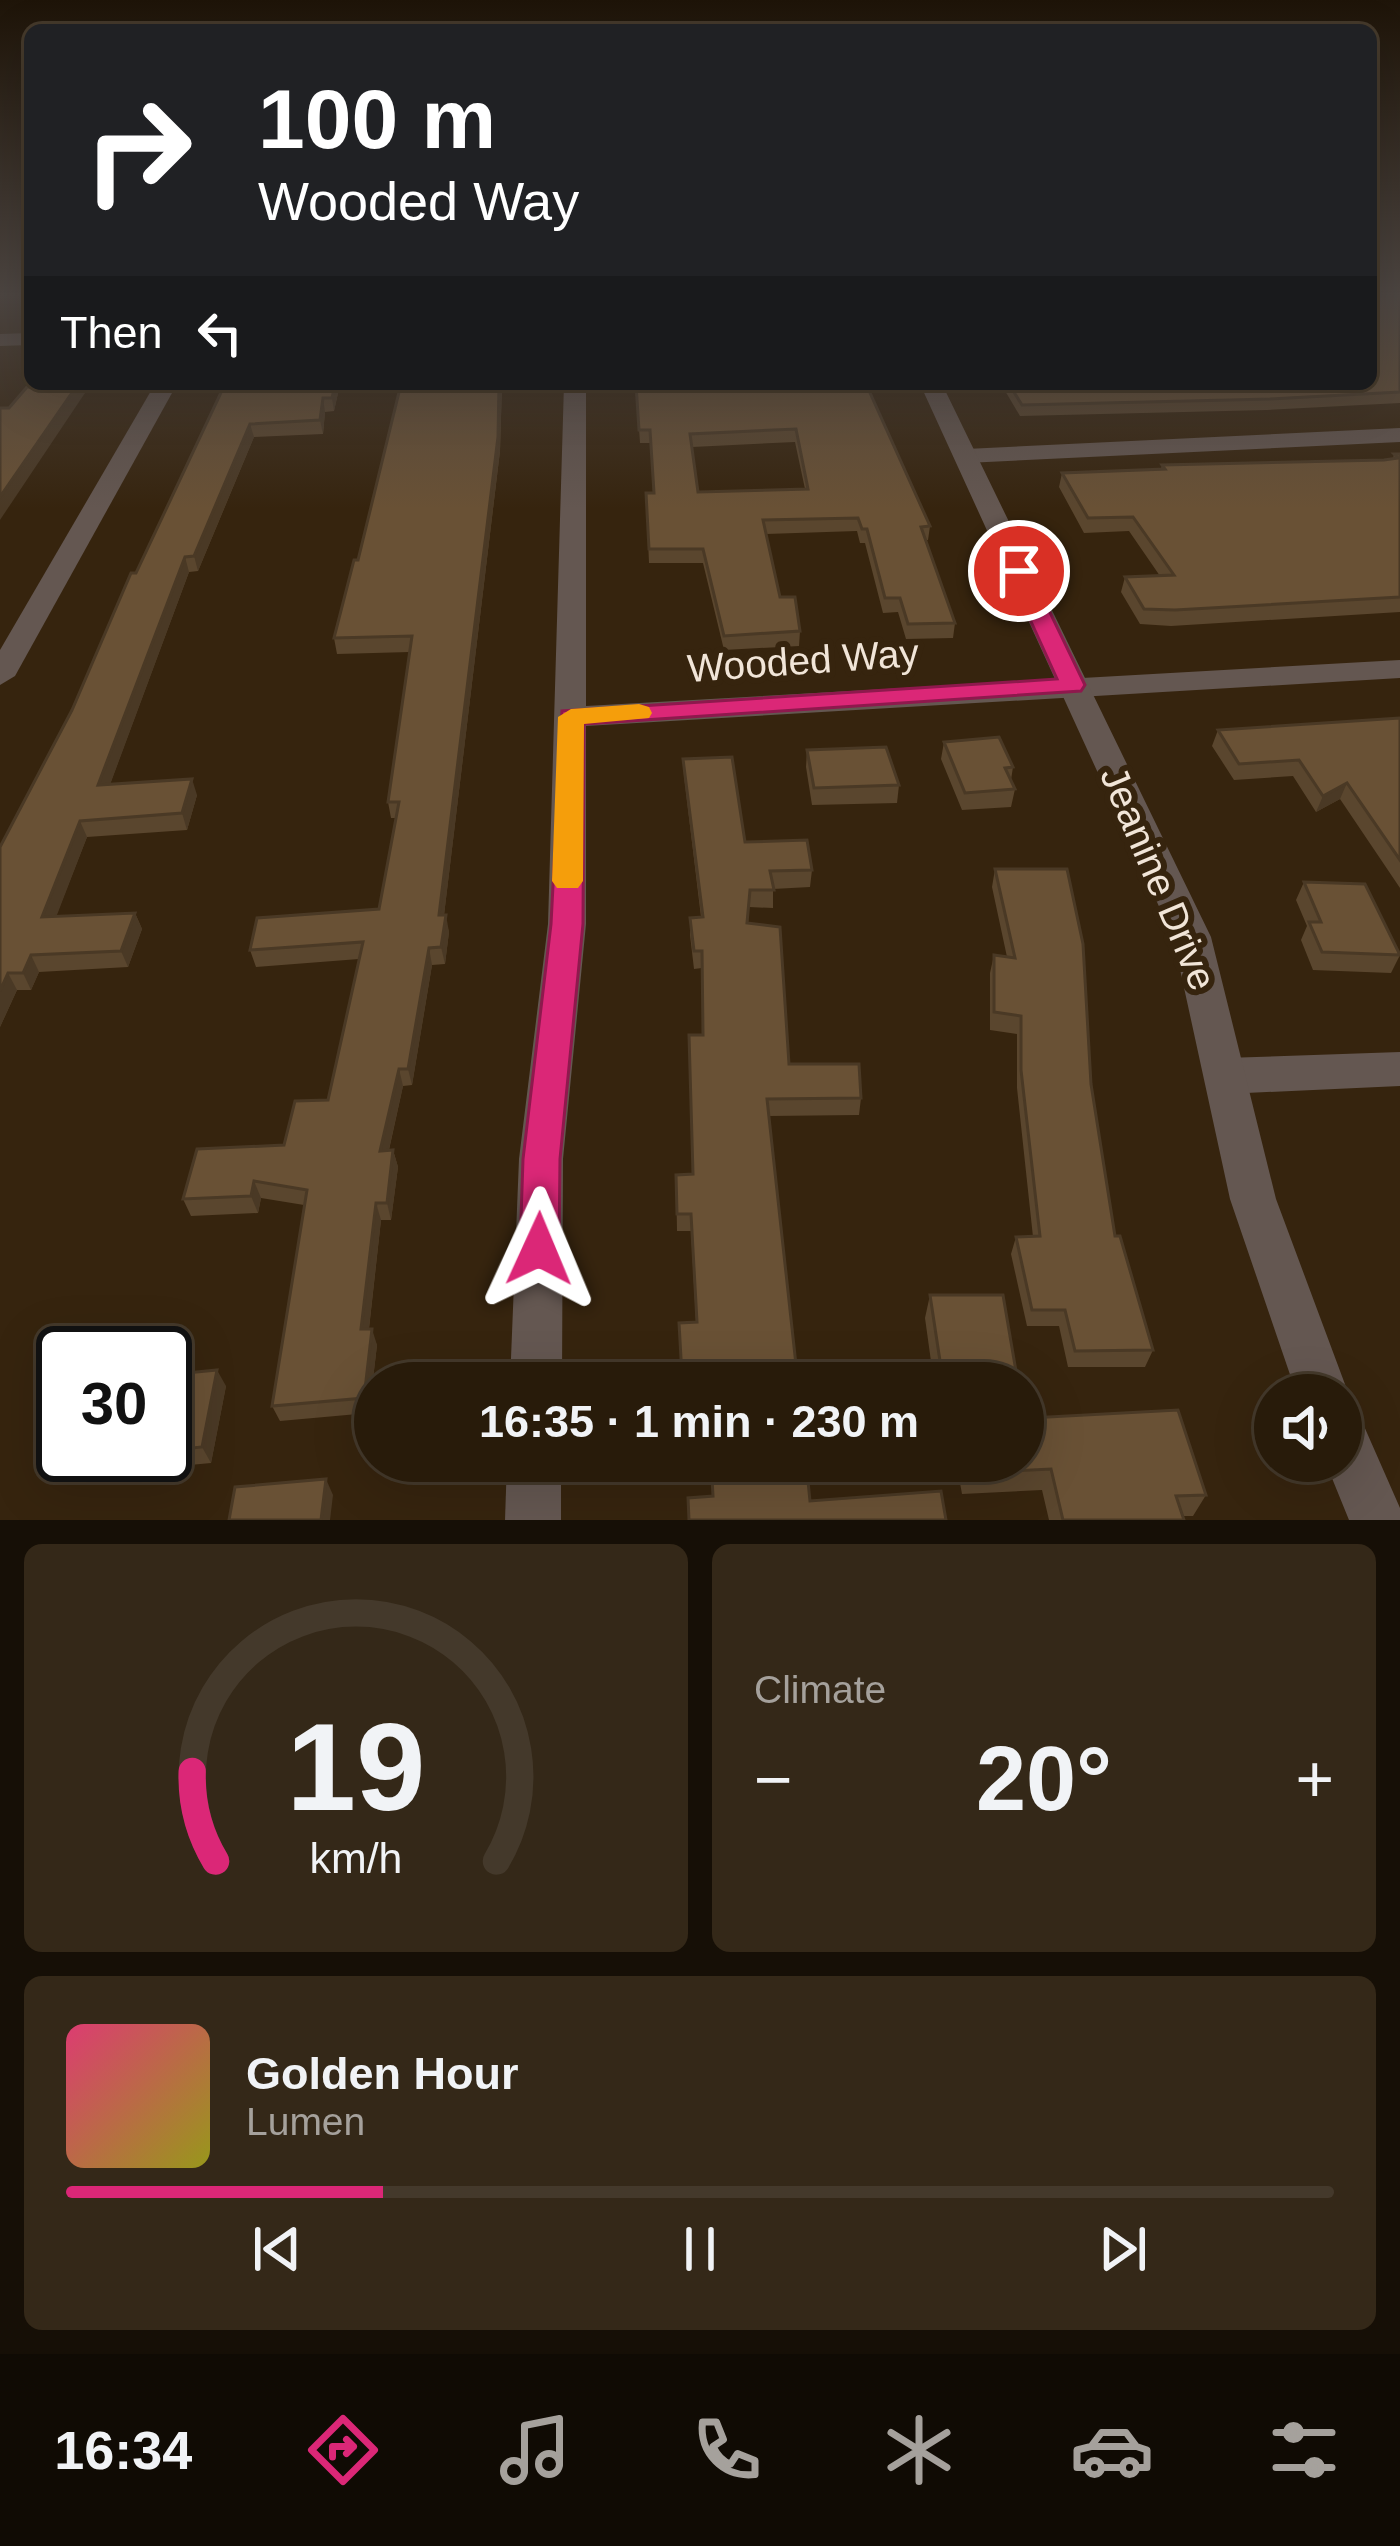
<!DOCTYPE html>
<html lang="en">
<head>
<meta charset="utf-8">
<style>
  :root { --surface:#281b0a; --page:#342818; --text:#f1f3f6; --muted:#a5a19c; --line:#44392b; --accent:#db2777 }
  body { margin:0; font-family:Helvetica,sans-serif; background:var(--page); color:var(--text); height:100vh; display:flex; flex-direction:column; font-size:45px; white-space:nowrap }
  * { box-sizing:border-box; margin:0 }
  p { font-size:39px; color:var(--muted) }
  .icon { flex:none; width:66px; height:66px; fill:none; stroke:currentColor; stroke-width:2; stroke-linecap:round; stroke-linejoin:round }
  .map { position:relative; height:1520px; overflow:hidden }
  .side { display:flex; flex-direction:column; gap:24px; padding:24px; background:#160f06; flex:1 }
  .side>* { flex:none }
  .top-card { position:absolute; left:24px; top:24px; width:1353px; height:366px; border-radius:18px; box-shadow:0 12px 48px #0002,0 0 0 3px var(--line); background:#202124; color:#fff; overflow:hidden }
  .controls { position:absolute; left:1254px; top:1374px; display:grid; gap:24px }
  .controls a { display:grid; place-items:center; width:108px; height:108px; border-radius:50%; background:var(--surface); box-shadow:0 12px 48px #0002,0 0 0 3px var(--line); font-size:60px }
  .speed { position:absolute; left:36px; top:1326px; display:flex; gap:24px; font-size:60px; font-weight:700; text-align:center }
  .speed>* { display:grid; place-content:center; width:156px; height:156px; border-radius:50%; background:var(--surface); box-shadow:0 12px 48px #0002,0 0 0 3px var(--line); line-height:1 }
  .speed .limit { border:6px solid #111; border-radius:18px; background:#fff; color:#111 }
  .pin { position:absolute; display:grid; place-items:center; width:102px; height:102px; color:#fff; margin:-51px; border:6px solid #fff; border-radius:50%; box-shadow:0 3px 12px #0007 }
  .me { position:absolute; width:132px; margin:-66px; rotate:1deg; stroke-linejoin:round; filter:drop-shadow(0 0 9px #0008) }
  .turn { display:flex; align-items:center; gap:42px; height:252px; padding:0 36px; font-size:54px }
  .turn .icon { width:156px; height:156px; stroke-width:2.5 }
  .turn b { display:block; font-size:84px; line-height:102px }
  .then { display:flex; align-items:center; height:114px; padding:0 36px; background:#0003; gap:24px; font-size:45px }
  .big { font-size:90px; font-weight:700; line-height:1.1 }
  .side .card { flex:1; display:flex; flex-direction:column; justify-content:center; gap:18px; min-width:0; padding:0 42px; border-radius:18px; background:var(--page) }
  .side .dial { align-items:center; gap:0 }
  .dial svg { height:312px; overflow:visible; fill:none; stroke:var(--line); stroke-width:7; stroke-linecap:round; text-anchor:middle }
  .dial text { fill:var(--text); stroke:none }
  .song { display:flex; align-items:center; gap:36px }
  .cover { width:144px; height:144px; border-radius:18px; background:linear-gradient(135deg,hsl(340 70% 55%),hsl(60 70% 35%)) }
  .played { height:12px; border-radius:6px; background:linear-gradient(90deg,var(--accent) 25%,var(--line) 25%) }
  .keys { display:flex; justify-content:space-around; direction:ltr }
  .heat { display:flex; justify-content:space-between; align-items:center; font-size:66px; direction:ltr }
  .side .tiles { flex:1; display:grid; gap:24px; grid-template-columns:1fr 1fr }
  .card:last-child { grid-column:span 2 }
  .trip { position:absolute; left:354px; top:1362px; width:690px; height:120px; border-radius:60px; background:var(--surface); box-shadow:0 12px 48px #0002,0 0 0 3px var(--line); font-weight:700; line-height:120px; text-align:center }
  .menu { display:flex; height:192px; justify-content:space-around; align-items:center; background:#100b04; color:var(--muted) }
  .menu .icon { width:84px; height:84px }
  .menu .on { color:var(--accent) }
  .menu b { font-size:54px; color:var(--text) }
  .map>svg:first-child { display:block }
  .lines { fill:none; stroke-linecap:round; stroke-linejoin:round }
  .minor { fill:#645751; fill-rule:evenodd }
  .tertiary { fill:#645751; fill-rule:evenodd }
  .wall { fill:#5a462e; fill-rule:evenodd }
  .shaded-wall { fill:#4a3925 }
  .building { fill:#695135; stroke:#4a3925; stroke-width:3; fill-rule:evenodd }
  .route { fill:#db2777; stroke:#8e194d; stroke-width:3 }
  .slow { fill:#f59e0b }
  .labels { text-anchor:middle; stroke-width:12; stroke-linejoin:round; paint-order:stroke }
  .street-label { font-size:39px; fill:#f1e5d8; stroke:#36240e }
</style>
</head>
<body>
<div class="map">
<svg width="1400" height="1520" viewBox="0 0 1400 1520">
  <rect width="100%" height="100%" fill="#36240e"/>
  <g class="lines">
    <g class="minor">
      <path d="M30,333v12l-30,1v-12z"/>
      <path d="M155,384h22l-162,292 -15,9v-35z"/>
      <path d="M564,384h22v322l814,-46v18l-814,48v198l-23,235 -1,224h-52l9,-224 29,-235z"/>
      <path d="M1400,428v14l-434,21 -12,-7 12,-7z"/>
      <path d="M1400,1052v34l-175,8 -15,-6 -6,-12 6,-12 15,-6z"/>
      <path d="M507,1461h54v59h-56z"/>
    </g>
    <path class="tertiary" d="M920,384h22l269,553 65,262 73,196 -6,15 17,7 40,91v12h-51l-24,-59h16v-66h-44l-67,-196 -57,-262z"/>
  </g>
  <g class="wall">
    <path d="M1400,296v107l-133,7 -247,6 -19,-32h370z"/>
    <path d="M225,384h115l-6,27 -9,1 -2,22 -69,3 -56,134 -9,1 -79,212 87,11 -10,35 -100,7 -31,79 79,-3 7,16 -14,38 -89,5 -8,18h-14l-17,37v-180l72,-137z"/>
    <path d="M401,384h101l-2,67 -56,464 5,17 -4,32 -13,1 -20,120 -9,1 -14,64h4l5,17 -7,53h-10l-12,109 8,16 -8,68 -89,8 -8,-15 32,-201 -43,-7 -3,15 -67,3 -8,-17 101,-54 44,-45 31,-141 -103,8 -6,-17 129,-41 17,-91h-5l-3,-16 22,-150 -73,2 -3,-16 24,-78z"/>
    <path d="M636,384h230l64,142 -2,14h-2l29,83 -2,15 -47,1 -8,-27 -15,1 -18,-70h-5l-3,-12 -91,3 14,63 20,34 -1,15 -75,4 -21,-87h-54l-3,-70h7l-2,-50h-11zM795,442l10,47 -107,3 -6,-45z"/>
    <path d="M1394,454h6v158l-229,14 -31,-2 -19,-32 4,-15 35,-1 -31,-45 -45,2 -25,-46 3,-14 99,-4 1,-4 222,-5 9,-1z"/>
    <path d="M1400,718v170l-60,-89 -24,13 -23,-36 -59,4 -22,-34 6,-16z"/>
    <path d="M944,742l69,25 -2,13 4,9 -4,18 -49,3 -21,-51z"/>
    <path d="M807,750l92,35 -2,18 -85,2 -6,-38z"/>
    <path d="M683,759l62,83 67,28 -2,17 -37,2v19l-24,-1 -1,16 41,141 72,34 -2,17 -90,1 28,267h-115l-3,-60 17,-1 -5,-91h-14l-1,-56 17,-1 10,-139 -1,-67 -8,1 -4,-34v-17l11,-1 -17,-141z"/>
    <path d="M995,869l96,215 24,152 38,114 -8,17h-77l-9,-41h-32l-16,-72 5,-17h17l-16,-149v-54l-27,-4v-57l4,-18 13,2 -15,-70z"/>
    <path d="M1304,882l96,73 -9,18 -78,-3 -12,-30 6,-14 -11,-26z"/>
    <path d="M930,1295l88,88h-84l-9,-65z"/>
    <path d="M165,1375l61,11 -15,77 -74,7 -9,-15h37z"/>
    <path d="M1030,1418l176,77 -13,21h-10l1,4h-135l-7,-30 -80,4 -6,-33h67z"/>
  </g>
  <g class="shaded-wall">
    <path d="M78,384h13l-91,136v-23z"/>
    <path d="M335,384h5l-6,27 -2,-13z"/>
    <path d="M499,384h3l-2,67 -58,481 -3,-17z"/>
    <path d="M323,398l2,14 -2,22 -3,-14z"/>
    <path d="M250,424l4,13 -56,134 -4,-15z"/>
    <path d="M185,557l4,15 -85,229 -6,-16z"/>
    <path d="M192,779l5,16 -10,35 -5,-17z"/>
    <path d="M1347,783l-7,16 -24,13 7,-16z"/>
    <path d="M80,821l7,16 -37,96 -8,-16z"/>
    <path d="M135,913l7,16 -14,38 -7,-16z"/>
    <path d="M446,915l3,17 -4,32 -4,-17z"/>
    <path d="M429,948l3,17 -20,120 -4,-16z"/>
    <path d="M31,955l8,17 -8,18 -8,-17z"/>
    <path d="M8,973l9,17 -17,37v-36z"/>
    <path d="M399,1069l4,17 -18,81 -5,-16z"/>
    <path d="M393,1150l5,17 -7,53 -4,-17z"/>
    <path d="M254,1181l7,17 -3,15 -7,-17z"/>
    <path d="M376,1203l5,17 -14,125 -6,-16z"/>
    <path d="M372,1329l5,16 -8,68 -5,-15z"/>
    <path d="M217,1370l9,16 -15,77 -9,-16z"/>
    <path d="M326,1479l7,16 -3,25h-9z"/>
  </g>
  <g class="building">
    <path d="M1371,296h29v96l-130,7 -248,6 -13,-21h362z"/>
    <path d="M43,384h35l-78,113v-89h9l18,-21h14z"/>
    <path d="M225,384h110l-3,14h-9l-3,22 -70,4 -56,132 -9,1 -87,228 94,-6 -10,34 -102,8 -38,96 93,-4 -14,38 -90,4 -8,18h-15l-8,18v-144l72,-137 59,-137h5z"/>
    <path d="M401,384h98l-1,53 -59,478h7l-5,32 -12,1 -21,121h-9l-19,82 13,-1 -6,53h-11l-15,126h11l-8,69 -92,8 35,-216 -53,-9 -3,15 -68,3 14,-50 87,-4 11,-44 33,-1 35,-158 -113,8 7,-32 122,-9 20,-107h-11l24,-166 -78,2 20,-78h4z"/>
    <path d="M636,384h230l64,142 -9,1 34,96 -47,1 -8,-26h-15l-18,-69h-5l-4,-11 -95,2 17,77h15l5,34 -76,5 -21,-87h-54l-3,-56h8l-4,-63h-11zM796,429l12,60 -110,3 -8,-58z"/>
    <path d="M1394,454h6v143l-225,13 -31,-1 -19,-32 49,-2 -41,-58 -45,1 -26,-45 103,-4 -3,-4 222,-5 14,-2z"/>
    <path d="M1400,718v142l-53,-77 -24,13 -24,-36 -60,4 -21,-34z"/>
    <path d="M999,737l14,30 -8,1 10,21 -50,4 -21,-51z"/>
    <path d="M886,747l13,38 -85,3 -7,-38z"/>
    <path d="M732,757l13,85 62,-2 5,30 -42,1 4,19h-24l-3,33 33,4 9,137h70l2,34 -94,1 31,284h-93l-1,-8 -22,1 -3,-53 18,-1 -6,-108h-14l-1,-39 17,-1 -4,-139h14l-1,-84h-8l-4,-33 13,-1 -20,-158z"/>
    <path d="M995,869h72l16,75 8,140 24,152h5l33,114 -78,1 -10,-41h-33l-16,-73 24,-1 -19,-166v-54l-27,-4v-57l21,3z"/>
    <path d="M1304,882l61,2 35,71 -78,-3 -13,-30h12z"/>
    <path d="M930,1295h73l15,88h-67l-5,-22h-6z"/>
    <path d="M217,1370l-15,77 -37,4v-76z"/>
    <path d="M1023,1399l7,19 148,-8 28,85 -30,1 8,24h-121l-12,-51 -82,4 -3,-12h57z"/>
    <path d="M711,1461h95l4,40 131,-10 5,29h-257l-1,-22 25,-2z"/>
    <path d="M326,1479l-5,41h-92l6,-33z"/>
  </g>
  <linearGradient id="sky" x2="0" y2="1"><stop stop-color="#1e1408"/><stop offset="0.58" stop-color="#4c4541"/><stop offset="1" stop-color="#4c4541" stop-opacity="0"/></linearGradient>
  <rect width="1400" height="509" fill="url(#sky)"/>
  <path class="route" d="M1019,564l11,7 55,114 -4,6 -497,33 -1,200 -23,235 -1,90 -6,13 -14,5 -14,-5 -5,-13 3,-90 28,-235 11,-213 495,-32 -49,-108z"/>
  <path class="slow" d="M639,704l10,3 3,6 -3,5 -65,6 -1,157 -5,7h-21l-5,-7 6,-164 13,-8z"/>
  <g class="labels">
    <g class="street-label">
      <text transform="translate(803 660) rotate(-4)" y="14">Wooded Way</text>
      <text transform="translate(1159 878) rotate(67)" y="14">Jeanine Drive</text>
    </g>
  </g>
</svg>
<div class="controls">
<a><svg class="icon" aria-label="sound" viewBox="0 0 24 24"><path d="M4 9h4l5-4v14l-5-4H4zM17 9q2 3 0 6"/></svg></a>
</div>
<div class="speed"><div class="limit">30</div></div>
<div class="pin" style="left:1019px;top:571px;background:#d93025"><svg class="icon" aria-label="arrive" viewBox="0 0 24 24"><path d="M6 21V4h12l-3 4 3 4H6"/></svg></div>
<svg class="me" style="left:539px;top:1249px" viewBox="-20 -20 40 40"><path d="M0-17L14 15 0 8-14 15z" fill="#db2777" stroke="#fff" stroke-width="4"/></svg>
<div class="trip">16:35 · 1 min · 230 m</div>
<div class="top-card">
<div class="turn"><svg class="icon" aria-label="right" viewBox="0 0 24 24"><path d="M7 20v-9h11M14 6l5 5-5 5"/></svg><div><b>100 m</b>Wooded Way</div></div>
<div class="then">Then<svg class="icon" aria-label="left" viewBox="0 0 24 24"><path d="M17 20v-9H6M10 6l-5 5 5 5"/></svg></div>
</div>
</div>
<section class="side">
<div class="tiles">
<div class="card dial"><svg viewBox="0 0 100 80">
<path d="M14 69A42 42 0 1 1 86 69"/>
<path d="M14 69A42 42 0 0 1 8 46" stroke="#db2777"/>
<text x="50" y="56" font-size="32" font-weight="700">19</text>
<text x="50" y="72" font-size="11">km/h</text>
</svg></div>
<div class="card"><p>Climate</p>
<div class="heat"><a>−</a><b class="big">20°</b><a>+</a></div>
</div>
<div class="card">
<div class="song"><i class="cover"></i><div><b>Golden Hour</b><p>Lumen</p></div></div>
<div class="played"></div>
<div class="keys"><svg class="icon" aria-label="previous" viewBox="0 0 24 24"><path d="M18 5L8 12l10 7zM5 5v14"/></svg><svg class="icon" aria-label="pause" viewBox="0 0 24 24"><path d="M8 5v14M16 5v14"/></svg><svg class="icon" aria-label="next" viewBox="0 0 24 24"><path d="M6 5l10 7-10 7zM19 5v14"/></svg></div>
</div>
</div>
</section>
<nav class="menu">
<b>16:34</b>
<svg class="icon on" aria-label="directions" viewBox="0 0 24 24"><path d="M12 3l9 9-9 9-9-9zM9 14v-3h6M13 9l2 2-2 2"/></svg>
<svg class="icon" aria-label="music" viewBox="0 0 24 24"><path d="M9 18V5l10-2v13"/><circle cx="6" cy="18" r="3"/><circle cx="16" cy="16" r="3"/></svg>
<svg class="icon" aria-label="phone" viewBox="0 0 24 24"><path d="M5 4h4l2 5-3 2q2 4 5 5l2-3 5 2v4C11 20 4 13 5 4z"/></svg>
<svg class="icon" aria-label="climate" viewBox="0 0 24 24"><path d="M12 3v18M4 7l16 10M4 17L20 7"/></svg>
<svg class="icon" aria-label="car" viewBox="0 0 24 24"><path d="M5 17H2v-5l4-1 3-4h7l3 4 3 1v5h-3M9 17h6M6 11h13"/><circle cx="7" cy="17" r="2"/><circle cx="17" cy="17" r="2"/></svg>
<svg class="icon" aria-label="filters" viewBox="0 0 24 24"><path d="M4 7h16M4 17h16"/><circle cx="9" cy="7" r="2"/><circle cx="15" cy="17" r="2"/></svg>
</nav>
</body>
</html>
